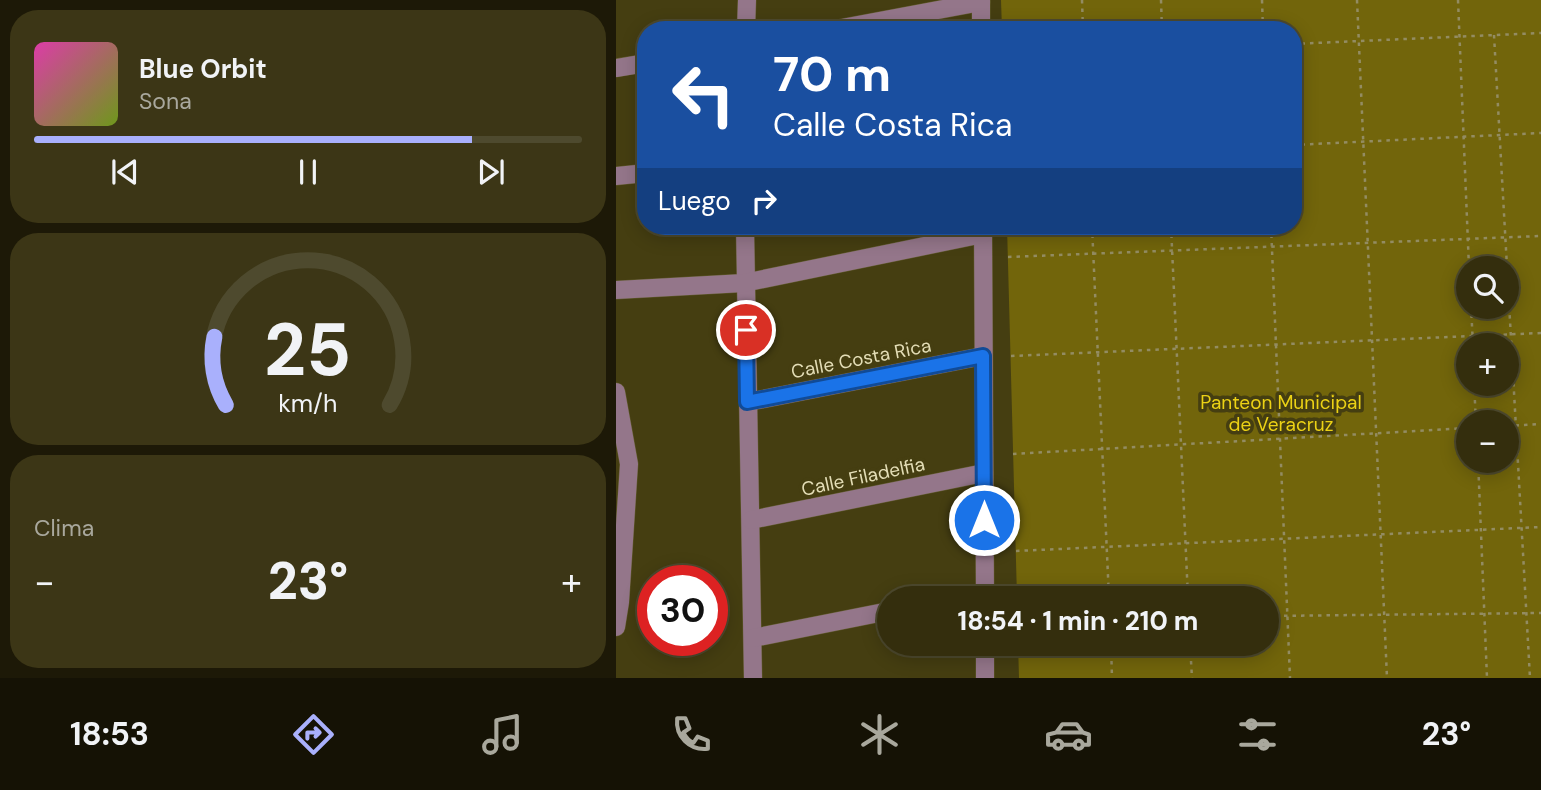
<!DOCTYPE html>
<html lang="es">
<head>
<meta charset="utf-8">
<style>
  :root { --surface:#342e0d; --page:#3c3616; --text:#f1f3f6; --muted:#a9a89d; --line:#4e4a2e; --accent:#a9b0fc }
  body { margin:0; font-family:"DM Sans",sans-serif; background:var(--page); color:var(--text); height:100vh; display:flex; flex-direction:column; font-size:26px; white-space:nowrap }
  * { box-sizing:border-box; margin:0 }
  p { font-size:23px; color:var(--muted) }
  .icon { flex:none; width:38px; height:38px; fill:none; stroke:currentColor; stroke-width:2; stroke-linecap:round; stroke-linejoin:round }
  .map { position:relative; flex:1; overflow:hidden }
  .sheet { display:flex; flex-direction:column; gap:10px; padding:10px; background:#1d1907; width:616px }
  .sheet>* { flex:none }
  .hud { position:absolute; left:21px; top:21px; width:665px; height:214px; border-radius:28px; box-shadow:0 4px 18px #0003,0 0 0 2px var(--line); background:#1a4fa0; color:#fff; overflow:hidden }
  .controls { position:absolute; left:840px; top:256px; display:grid; gap:14px }
  .controls a { display:grid; place-items:center; width:63px; height:63px; border-radius:50%; background:var(--surface); box-shadow:0 4px 18px #0003,0 0 0 2px var(--line); font-size:35px }
  .speed { position:absolute; left:21px; top:565px; display:flex; gap:14px; font-size:35px; font-weight:700; text-align:center }
  .speed>* { display:grid; place-content:center; width:91px; height:91px; border-radius:50%; background:var(--surface); box-shadow:0 4px 18px #0003,0 0 0 2px var(--line); line-height:1 }
  .speed .limit { border:10px solid #d22; background:#fff; color:#111 }
  .pin { position:absolute; display:grid; place-items:center; width:60px; height:60px; color:#fff; margin:-30px; border:4px solid #fff; border-radius:50%; box-shadow:0 2px 7px #0007 }
  .me { position:absolute; width:77px; margin:-38px; rotate:0deg; stroke-linejoin:round; filter:drop-shadow(0 0 5px #0008) }
  .turn { display:flex; align-items:center; gap:24px; height:147px; padding:0 21px; font-size:32px }
  .turn .icon { width:91px; height:91px; stroke-width:2.5 }
  .turn b { display:block; font-size:49px; line-height:60px }
  .then { display:flex; align-items:center; height:66px; padding:0 21px; background:#0003; gap:14px; font-size:26px }
  .big { font-size:52px; font-weight:800; line-height:1.1 }
  .sheet .card { flex:1; display:flex; flex-direction:column; justify-content:center; gap:10px; min-width:0; padding:0 24px; border-radius:28px; background:var(--page) }
  .sheet .dial { align-items:center; gap:0 }
  .dial svg { height:182px; overflow:visible; fill:none; stroke:var(--line); stroke-width:7; stroke-linecap:round; text-anchor:middle }
  .dial text { fill:var(--text); stroke:none }
  .song { display:flex; align-items:center; gap:21px }
  .cover { width:84px; height:84px; border-radius:10px; background:linear-gradient(135deg,hsl(320 70% 55%),hsl(80 70% 35%)) }
  .played { height:7px; border-radius:4px; background:linear-gradient(90deg,var(--accent) 80%,var(--line) 80%) }
  .keys { display:flex; justify-content:space-around; direction:ltr }
  .heat { display:flex; justify-content:space-between; align-items:center; font-size:38px; direction:ltr }
  .trip { position:absolute; left:261px; top:586px; width:402px; height:70px; border-radius:35px; background:var(--surface); box-shadow:0 4px 18px #0003,0 0 0 2px var(--line); font-weight:800; line-height:70px; text-align:center }
  .dock { display:flex; height:112px; justify-content:space-around; align-items:center; background:#151205; color:var(--muted) }
  .dock .icon { width:49px; height:49px }
  .dock .current { color:var(--accent) }
  .dock b { font-size:32px; color:var(--text) }
  main { display:flex; flex:1; min-height:0 }
  .map>svg:first-child { display:block }
  .green { fill:#72650b; fill-rule:evenodd }
  .lines { fill:none; stroke-linecap:round; stroke-linejoin:round }
  .minor-casing { stroke:#615b2f; stroke-width:19 }
  .path { stroke:#938c62; stroke-width:2.5; stroke-dasharray:3.5 5; stroke-linecap:butt }
  .minor { stroke:#94768a; stroke-width:18 }
  .route-casing { stroke:#114b97; stroke-width:18 }
  .route { stroke:#1a73e8; stroke-width:12 }
  .labels { text-anchor:middle; stroke-width:7; stroke-linejoin:round; paint-order:stroke }
  .street-label { font-size:19px; fill:#e3ddb6; stroke:#453e11 }
  .park-label { font-size:19px; fill:#ecd215; stroke:#453e11 }
</style>
</head>
<body>
<main>
<section class="sheet">
<div class="card">
<div class="song"><i class="cover"></i><div><b>Blue Orbit</b><p>Sona</p></div></div>
<div class="played"></div>
<div class="keys"><svg class="icon" aria-label="previous" viewBox="0 0 24 24"><path d="M18 5L8 12l10 7zM5 5v14"/></svg><svg class="icon" aria-label="pause" viewBox="0 0 24 24"><path d="M8 5v14M16 5v14"/></svg><svg class="icon" aria-label="next" viewBox="0 0 24 24"><path d="M6 5l10 7-10 7zM19 5v14"/></svg></div>
</div>
<div class="card dial"><svg viewBox="0 0 100 80">
<path d="M14 69A42 42 0 1 1 86 69"/>
<path d="M14 69A42 42 0 0 1 9 39" stroke="#a9b0fc"/>
<text x="50" y="56" font-size="32" font-weight="700">25</text>
<text x="50" y="72" font-size="11">km/h</text>
</svg></div>
<div class="card"><p>Clima</p>
<div class="heat"><a>−</a><b class="big">23°</b><a>+</a></div>
</div>
</section>
<div class="map">
<svg width="925" height="678" viewBox="0 0 925 678">
  <rect width="100%" height="100%" fill="#453e11"/>
  <path class="green" d="M385,0h540v678h-522l-1,-34h249v-46h-250l-10,-372h286v-196h-291zM852,268h39v38h-39zM852,345h39v38h-39zM852,422h39v38h-39z"/>
  <g class="lines">
    <g class="minor-casing">
      <g id="minor">
        <path d="M365,0v30"/>
        <path d="M130,30l1,-30"/>
        <path d="M215,30l150,-28"/>
        <path d="M0,68l30,-5"/>
        <path d="M0,176l30,-3"/>
        <path d="M129,226l8,452"/>
        <path d="M367,226l2,372"/>
        <path d="M0,290l128,-7 239,-49"/>
        <path d="M0,392l13,72 -9,138 -4,25"/>
        <path d="M132,402l235,-46"/>
        <path d="M135,520l233,-47"/>
        <path d="M335,598l34,-6"/>
        <path d="M137,638l136,-27"/>
        <path d="M369,644v34"/>
      </g>
    </g>
    <g class="path">
      <path d="M466,0l1,30"/>
      <path d="M545,0l1,30"/>
      <path d="M646,0l1,30"/>
      <path d="M741,0l30,678"/>
      <path d="M842,0l11,268"/>
      <path d="M878,35l36,643"/>
      <path d="M677,44l248,-11"/>
      <path d="M677,145l248,-12"/>
      <path d="M476,226l17,372"/>
      <path d="M555,226l17,372"/>
      <path d="M655,226l19,452"/>
      <path d="M392,257l533,-21"/>
      <path d="M855,306l2,39"/>
      <path d="M395,356l530,-23"/>
      <path d="M858,383l2,39"/>
      <path d="M891,426l34,-2"/>
      <path d="M397,454l455,-26"/>
      <path d="M862,460l9,218"/>
      <path d="M400,551l525,-24"/>
      <path d="M651,616l274,-3"/>
      <path d="M495,644l1,34"/>
      <path d="M574,644l2,34"/>
    </g>
    <use href="#minor" class="minor"/>
  </g>
  <g class="lines">
    <g class="route-casing">
      <path id="route" d="M130,330l1,72 236,-46 1,164"/>
    </g>
    <use href="#route" class="route"/>
  </g>
  <g class="labels">
    <g class="street-label">
      <text transform="translate(245 358) rotate(-11)" y="7">Calle Costa Rica</text>
      <text transform="translate(247 476) rotate(-12)" y="7">Calle Filadelfia</text>
    </g>
    <g class="park-label">
      <text x="665" y="409">Panteon Municipal<tspan x="665" dy="22">de Veracruz</tspan></text>
    </g>
  </g>
</svg>
<div class="controls">
<a><svg class="icon" aria-label="search" viewBox="0 0 24 24"><circle cx="10" cy="10" r="6"/><path d="M15 15l6 6"/></svg></a>
<a>+</a>
<a>−</a>
</div>
<div class="speed"><div class="limit">30</div></div>
<div class="pin" style="left:130px;top:330px;background:#d93025"><svg class="icon" aria-label="arrive" viewBox="0 0 24 24"><path d="M6 21V4h12l-3 4 3 4H6"/></svg></div>
<svg class="me" style="left:368px;top:520px" viewBox="-20 -20 40 40"><circle r="17" fill="#1a73e8" stroke="#fff" stroke-width="3"/><path d="M0-11L8 9 0 5-8 9z" fill="#fff"/></svg>
<div class="trip">18:54 · 1 min · 210 m</div>
<div class="hud">
<div class="turn"><svg class="icon" aria-label="left" viewBox="0 0 24 24"><path d="M17 20v-9H6M10 6l-5 5 5 5"/></svg><div><b>70 m</b>Calle Costa Rica</div></div>
<div class="then">Luego<svg class="icon" aria-label="right" viewBox="0 0 24 24"><path d="M7 20v-9h11M14 6l5 5-5 5"/></svg></div>
</div>
</div>
</main>
<nav class="dock">
<b>18:53</b>
<svg class="icon current" aria-label="directions" viewBox="0 0 24 24"><path d="M12 3l9 9-9 9-9-9zM9 14v-3h6M13 9l2 2-2 2"/></svg>
<svg class="icon" aria-label="music" viewBox="0 0 24 24"><path d="M9 18V5l10-2v13"/><circle cx="6" cy="18" r="3"/><circle cx="16" cy="16" r="3"/></svg>
<svg class="icon" aria-label="phone" viewBox="0 0 24 24"><path d="M5 4h4l2 5-3 2q2 4 5 5l2-3 5 2v4C11 20 4 13 5 4z"/></svg>
<svg class="icon" aria-label="climate" viewBox="0 0 24 24"><path d="M12 3v18M4 7l16 10M4 17L20 7"/></svg>
<svg class="icon" aria-label="car" viewBox="0 0 24 24"><path d="M5 17H2v-5l4-1 3-4h7l3 4 3 1v5h-3M9 17h6M6 11h13"/><circle cx="7" cy="17" r="2"/><circle cx="17" cy="17" r="2"/></svg>
<svg class="icon" aria-label="filters" viewBox="0 0 24 24"><path d="M4 7h16M4 17h16"/><circle cx="9" cy="7" r="2"/><circle cx="15" cy="17" r="2"/></svg>
<b>23°</b>
</nav>
</body>
</html>
